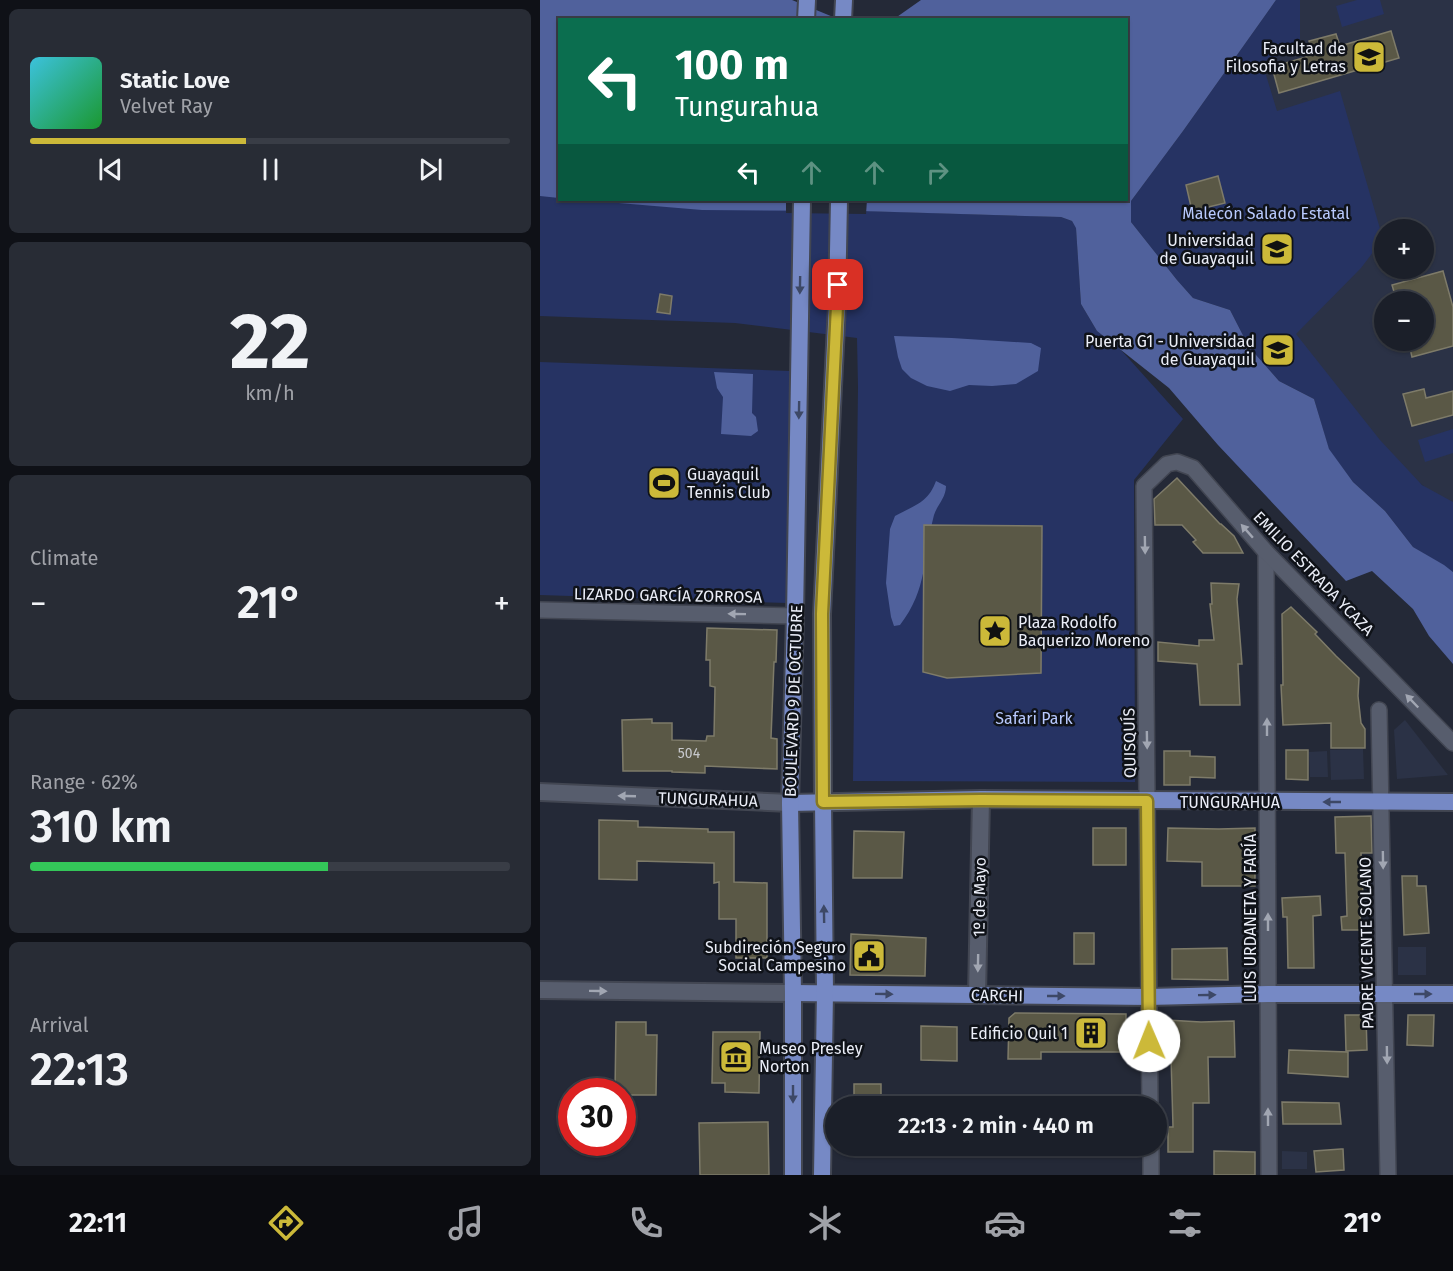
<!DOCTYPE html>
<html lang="en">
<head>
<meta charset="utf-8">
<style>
  :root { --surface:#1b1f29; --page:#282c35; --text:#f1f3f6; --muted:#a0a2a8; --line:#393d46; --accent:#ccb939 }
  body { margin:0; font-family:"Fira Sans",sans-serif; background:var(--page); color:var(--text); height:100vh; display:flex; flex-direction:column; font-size:22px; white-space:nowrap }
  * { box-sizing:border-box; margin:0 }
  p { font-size:20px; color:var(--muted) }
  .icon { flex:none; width:33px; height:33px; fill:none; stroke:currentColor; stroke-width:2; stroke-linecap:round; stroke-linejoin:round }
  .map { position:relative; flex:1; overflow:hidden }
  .details { display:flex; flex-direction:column; gap:9px; padding:9px; background:#0f1117; width:540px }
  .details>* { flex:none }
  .top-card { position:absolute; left:18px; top:18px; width:570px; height:183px; border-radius:0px; box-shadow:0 2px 4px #0004,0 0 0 2px var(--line); background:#0b6e4f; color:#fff; overflow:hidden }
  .buttons { position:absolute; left:834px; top:219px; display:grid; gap:12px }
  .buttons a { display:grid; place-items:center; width:60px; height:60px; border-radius:50%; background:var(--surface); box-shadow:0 2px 4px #0004,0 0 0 2px var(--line); font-size:30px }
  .speed { position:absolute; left:18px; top:1078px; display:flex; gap:12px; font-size:30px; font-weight:700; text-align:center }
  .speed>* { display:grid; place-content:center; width:78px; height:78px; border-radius:50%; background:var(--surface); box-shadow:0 2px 4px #0004,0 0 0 2px var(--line); line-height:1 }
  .speed .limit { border:9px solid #d22; background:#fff; color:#111 }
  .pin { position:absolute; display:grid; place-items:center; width:51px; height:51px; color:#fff; margin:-26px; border-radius:12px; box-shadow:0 3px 9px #0006 }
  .me { position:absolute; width:66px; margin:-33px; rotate:359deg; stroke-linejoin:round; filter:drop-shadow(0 0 4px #0008) }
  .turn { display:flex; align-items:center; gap:21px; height:126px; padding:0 18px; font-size:27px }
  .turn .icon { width:78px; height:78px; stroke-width:2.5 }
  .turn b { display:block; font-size:42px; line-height:51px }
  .lanes { display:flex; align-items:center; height:57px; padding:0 18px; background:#0003; justify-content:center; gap:30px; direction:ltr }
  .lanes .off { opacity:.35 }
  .big { font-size:45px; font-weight:600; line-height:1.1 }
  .details .card { flex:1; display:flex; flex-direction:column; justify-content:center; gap:9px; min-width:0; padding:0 21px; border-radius:9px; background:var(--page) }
  .details .dial { align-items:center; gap:0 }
  .dial b { font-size:78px; line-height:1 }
  .song { display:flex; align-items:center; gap:18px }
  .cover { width:72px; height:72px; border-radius:9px; background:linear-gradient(135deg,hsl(190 70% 55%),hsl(130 70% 35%)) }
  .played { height:6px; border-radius:3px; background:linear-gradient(90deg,var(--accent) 45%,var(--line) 45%) }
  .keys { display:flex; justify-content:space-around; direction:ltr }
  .heat { display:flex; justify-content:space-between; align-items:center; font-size:33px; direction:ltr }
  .charge { height:9px; border-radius:4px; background:linear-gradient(90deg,#34c759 62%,var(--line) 0) }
  .trip { position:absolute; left:285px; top:1096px; width:342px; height:60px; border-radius:30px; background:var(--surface); box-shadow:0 2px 4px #0004,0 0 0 2px var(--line); font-weight:600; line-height:60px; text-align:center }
  .dock { display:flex; height:96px; justify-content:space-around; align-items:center; background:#0b0c10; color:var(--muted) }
  .dock .icon { width:42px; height:42px }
  .dock .current { color:var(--accent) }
  .dock b { font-size:27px; color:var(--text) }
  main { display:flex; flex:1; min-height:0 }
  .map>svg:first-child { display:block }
  .built { fill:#2b3246; fill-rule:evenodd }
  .green { fill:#263363 }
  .water { fill:#50619c }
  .pier { fill:#242937 }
  .building { fill:#5a5846; stroke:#7e7b69; stroke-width:1.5 }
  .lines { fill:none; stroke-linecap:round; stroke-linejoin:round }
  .minor-casing { stroke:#424652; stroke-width:18 }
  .tertiary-casing { stroke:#424652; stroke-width:20 }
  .secondary-casing { stroke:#424652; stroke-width:20 }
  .primary-casing { stroke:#424652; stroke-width:20 }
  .minor { stroke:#575d6d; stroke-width:15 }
  .tertiary { stroke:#575d6d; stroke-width:16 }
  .secondary { stroke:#575d6d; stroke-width:16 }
  .primary { stroke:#7689c5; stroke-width:16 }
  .oneway { fill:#3d4866 }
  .oneway2 { fill:#a1a6b2 }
  .route-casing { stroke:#857825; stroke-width:15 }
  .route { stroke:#ccb939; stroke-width:10 }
  .labels { text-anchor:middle; stroke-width:5; stroke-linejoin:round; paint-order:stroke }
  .number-label { font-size:14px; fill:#c7c8cc }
  .poi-label { font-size:16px; fill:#ebeef8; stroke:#0f1218; text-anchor:end }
  .park-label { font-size:16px; fill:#b9cafe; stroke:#0f1218 }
  .street-label { font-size:16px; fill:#ebeef8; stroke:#0f1218 }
</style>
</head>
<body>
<main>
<section class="details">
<div class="card">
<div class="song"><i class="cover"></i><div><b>Static Love</b><p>Velvet Ray</p></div></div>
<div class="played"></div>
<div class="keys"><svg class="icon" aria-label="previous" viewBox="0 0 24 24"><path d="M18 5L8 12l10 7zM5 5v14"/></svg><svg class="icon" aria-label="pause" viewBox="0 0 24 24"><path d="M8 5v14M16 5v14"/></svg><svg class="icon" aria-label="next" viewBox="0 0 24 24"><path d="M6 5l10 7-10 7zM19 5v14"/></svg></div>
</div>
<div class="card dial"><b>22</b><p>km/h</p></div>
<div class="card"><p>Climate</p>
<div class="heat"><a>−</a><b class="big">21°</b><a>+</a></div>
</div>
<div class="card"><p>Range · 62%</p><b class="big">310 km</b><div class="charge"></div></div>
<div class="card"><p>Arrival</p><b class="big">22:13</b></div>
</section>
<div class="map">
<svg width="913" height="1175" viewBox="0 0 913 1175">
  <rect width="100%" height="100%" fill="#242937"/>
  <g class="built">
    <path d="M739,0h174v511l-66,-56 -81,-98 -122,-214zM844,230h40v38h-40zM844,302h40v38h-40z"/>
    <path d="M865,720l43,55 -51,4 -3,-49z"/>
    <path d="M823,749l1,30 -33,1 -1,-30z"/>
    <path d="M787,751l1,26h-18l-1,-25z"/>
    <rect x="858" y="947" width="28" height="28"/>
    <path d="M742,1151l25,1v17h-25z"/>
  </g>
  <g class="green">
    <path d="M736,0h24v48l-38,14 15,49 63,-20 43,148 -22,29 -65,66 84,106 42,45 31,17v70l-40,-25 -28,-36 -32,-29 -24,-32 -15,-51 -35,-18 -30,-34 -19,-37 -37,-12 -16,-18 -46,-58v-21l52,-70z"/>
    <path d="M817,0h23l4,14 -42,13 -6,-21z"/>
    <path d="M0,195l19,2 1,3h38l86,5 377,12 11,4 4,6 5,77 16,27 24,19 62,69 -49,61 1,302 -282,-1 5,-394 -1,-49 -122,-15 -195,-7z"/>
    <path d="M0,362l250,9 -3,232 -247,-8z"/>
    <path d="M913,429v24l-28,9 -7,-22z"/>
  </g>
  <g class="water">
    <path d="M0,0h252l46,19 -278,1 -1,178 -19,-2z"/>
    <path d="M381,0h355l-93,131 -52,70v21l46,58 16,18 37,12 19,37 30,34 35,18 15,50 24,33 32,29 28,36 31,18 9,7v92l-24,-28 -16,-27 -41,-38 -26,10 -128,-136 -49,-57 -72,-57 -16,-27 -5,-76 -4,-7 -11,-4 -200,-6 -159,-1 -119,-10h543v-180l-232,-1z"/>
    <path d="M354,336l58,2 79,5 10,5 -3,23 -22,13 -24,2 -23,-1 -19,6 -23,-5 -16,-8 -9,-9 -4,-12z"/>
    <path d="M174,372l39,2 -1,39 4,4 2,14 -7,5 -30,-2 2,-37 -6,-9z"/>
    <path d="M396,481l10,5c0,12 -9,19 -12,29 -11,42 -6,74 -34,110l-6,1 -3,-9 -5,-34 4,-54 5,-13c20,-11 33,-13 41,-35z"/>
  </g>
  <path class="pier" d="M246,200h81l-1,14 -80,-1z"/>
  <g class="building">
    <path d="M851,31l8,27 -120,35 -7,-26 41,-12 -4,-14 27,-7 4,12z"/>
    <path d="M678,176l7,27 -33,8 -6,-26z"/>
    <path d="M903,271l10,36v39l-41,11 -4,-17h16v-38h-27l-5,-17z"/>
    <path d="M120,294l12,2 -2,18 -13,-2z"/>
    <path d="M884,389l2,9 27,-7v24l-41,11 -9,-32z"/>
    <path d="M637,478l43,46h1l13,12 9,17h-40l-10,-11 3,-2 -14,-15h-27l-1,-26z"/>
    <path d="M384,525l118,1 -1,147 -94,5 -24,-6z"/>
    <path d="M671,583l28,1 -2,15 5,65h-4l2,41h-40l-3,-41 -39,-3v-19l41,4v-6h15l-4,-36h2z"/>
    <path d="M751,607l26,25 -2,2 21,22 23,22 -1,18 3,27 4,6v19h-34v-25l-48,2 -2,-40h2l-1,-71z"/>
    <path d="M167,628l70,2 -1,32h-2l-3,76 6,1v30l-72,-3v7l-33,-1v-1h-49l-1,-51 30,-1v4h20v17l34,1 1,-5h7l1,-49 -5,-1v-26h-4z"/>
    <path d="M746,750h22v30l-22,-1z"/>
    <path d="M624,751h26v5l25,1v21l-25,-1v8h-26z"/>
    <path d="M831,816l1,37h-11l2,41h-4l2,36h-19l-1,-13 6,-1 -2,-63h-9l-1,-36z"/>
    <path d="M59,820l39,1v6l70,2v3h26v50l33,1v75h-31v-39h-17v-37l-5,1v-20l-77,-2v19l-38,-1z"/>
    <rect x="553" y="828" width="33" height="37"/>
    <path d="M628,828l51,1 36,-1v58h-53v-24l-35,-1z"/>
    <path d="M314,831l50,1 -2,46h-49z"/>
    <path d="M862,876h15v10h9l3,47 -25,2z"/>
    <path d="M780,896l1,19 -8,1 1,52h-26l-1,-51h-4l-1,-19z"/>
    <rect x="534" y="933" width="20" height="31"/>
    <path d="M311,934l75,4 -1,38 -75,-1z"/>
    <path d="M687,948l1,32 -56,-1v-30z"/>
    <path d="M475,1013l111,1v38h-85v7h-33l1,-41z"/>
    <path d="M805,1015h21l1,35 -21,1z"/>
    <path d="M868,1015h26l-1,31 -26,-1z"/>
    <path d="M627,1020l34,2 33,-1 1,36h-27l1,46h-16v49h-25v-25h5l-2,-70h-3z"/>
    <path d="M76,1022h30v13h11l-1,60h-34v-3h-7z"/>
    <path d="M381,1026l36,1v34l-36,-1z"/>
    <path d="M173,1032h47l-1,61 -34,-1v-9h-13z"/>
    <path d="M749,1050l59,2v25l-60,-4z"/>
    <rect x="314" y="1084" width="27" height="23"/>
    <path d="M742,1102l57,1 2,21h-58z"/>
    <path d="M228,1122l1,53h-69l-1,-52z"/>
    <path d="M801,1149h2l1,21 -28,2 -2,-21z"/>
    <path d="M674,1151l41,1v23h-41z"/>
  </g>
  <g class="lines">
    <g class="minor-casing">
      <g id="minor">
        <path d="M726,552l3,623"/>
        <path d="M0,610l255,6"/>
        <path d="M839,710l9,465"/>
        <path d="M610,1107l-6,-621 23,-22 10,-2 16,6 73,84 187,191"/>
        <path d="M611,1146v29"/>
      </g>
    </g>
    <g class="tertiary-casing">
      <path id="tertiary" d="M437,995l4,-196"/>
    </g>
    <g class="secondary-casing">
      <g id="secondary">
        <path d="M0,792l250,11"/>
        <path d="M0,990l253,3"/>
      </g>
    </g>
    <g class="primary-casing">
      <g id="primary">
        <path d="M266,20l1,-20"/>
        <path d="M303,20l1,-20"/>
        <path d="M250,803l191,-4 472,3"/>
        <path d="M253,993l356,4 119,-3h185"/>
        <path d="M253,1175v-182l-3,-190 5,-187 7,-416"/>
        <path d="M282,1175l3,-182 -2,-191 -1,-188 15,-310 2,-104"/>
      </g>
    </g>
    <use href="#minor" class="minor"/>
    <use href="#tertiary" class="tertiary"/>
    <use href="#secondary" class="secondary"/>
    <use href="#primary" class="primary"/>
  </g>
  <defs><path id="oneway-solid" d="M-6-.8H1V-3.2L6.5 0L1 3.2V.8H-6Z" transform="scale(1.5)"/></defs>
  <g class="oneway">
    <use href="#oneway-solid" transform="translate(260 285) rotate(91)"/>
    <use href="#oneway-solid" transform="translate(259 410) rotate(91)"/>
    <use href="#oneway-solid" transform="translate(792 802) rotate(180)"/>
    <use href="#oneway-solid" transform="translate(284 914) rotate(-91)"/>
    <use href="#oneway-solid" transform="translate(344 994) rotate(1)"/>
    <use href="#oneway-solid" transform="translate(883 994)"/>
    <use href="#oneway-solid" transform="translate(667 995) rotate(-1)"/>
    <use href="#oneway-solid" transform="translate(516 996)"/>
    <use href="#oneway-solid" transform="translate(253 1094) rotate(90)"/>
  </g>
  <g class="oneway2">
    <use href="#oneway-solid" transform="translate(707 531) rotate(-131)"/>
    <use href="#oneway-solid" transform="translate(605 545) rotate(89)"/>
    <use href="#oneway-solid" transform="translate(197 614) rotate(-179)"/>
    <use href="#oneway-solid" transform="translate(872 701) rotate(-134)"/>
    <use href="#oneway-solid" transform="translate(727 727) rotate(-90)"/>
    <use href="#oneway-solid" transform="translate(607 740) rotate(89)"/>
    <use href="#oneway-solid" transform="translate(87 796) rotate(-178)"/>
    <use href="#oneway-solid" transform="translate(843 860) rotate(89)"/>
    <use href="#oneway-solid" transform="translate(728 922) rotate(-90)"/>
    <use href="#oneway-solid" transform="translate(438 963) rotate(91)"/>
    <use href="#oneway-solid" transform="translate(58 991) rotate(1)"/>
    <use href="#oneway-solid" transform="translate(847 1055) rotate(89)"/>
    <use href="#oneway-solid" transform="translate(728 1117) rotate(-90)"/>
  </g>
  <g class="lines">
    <g class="route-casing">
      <path id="route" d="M298,285l-16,329 1,188 158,-2 166,1 2,240"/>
    </g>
    <use href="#route" class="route"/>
  </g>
  <defs>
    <g id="university-square" transform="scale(1.725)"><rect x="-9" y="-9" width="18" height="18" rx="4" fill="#ccb939" stroke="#0f1218"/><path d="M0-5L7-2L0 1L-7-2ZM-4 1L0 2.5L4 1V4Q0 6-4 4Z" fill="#111"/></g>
    <g id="stadium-square" transform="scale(1.725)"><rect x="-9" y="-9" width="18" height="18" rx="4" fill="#ccb939" stroke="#0f1218"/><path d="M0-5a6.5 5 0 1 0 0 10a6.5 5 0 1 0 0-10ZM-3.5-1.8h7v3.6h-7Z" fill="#111"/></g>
    <g id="sight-square" transform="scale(1.725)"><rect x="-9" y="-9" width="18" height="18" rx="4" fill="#ccb939" stroke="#0f1218"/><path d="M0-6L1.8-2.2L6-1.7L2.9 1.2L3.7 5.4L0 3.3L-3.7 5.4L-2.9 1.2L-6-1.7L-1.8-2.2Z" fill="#111"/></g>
    <g id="civic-square" transform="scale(1.725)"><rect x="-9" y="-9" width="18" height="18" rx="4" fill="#ccb939" stroke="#0f1218"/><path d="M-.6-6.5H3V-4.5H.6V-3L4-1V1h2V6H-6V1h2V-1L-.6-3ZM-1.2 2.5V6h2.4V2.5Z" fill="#111"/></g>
    <g id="building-square" transform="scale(1.725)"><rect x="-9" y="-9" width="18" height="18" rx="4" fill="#ccb939" stroke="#0f1218"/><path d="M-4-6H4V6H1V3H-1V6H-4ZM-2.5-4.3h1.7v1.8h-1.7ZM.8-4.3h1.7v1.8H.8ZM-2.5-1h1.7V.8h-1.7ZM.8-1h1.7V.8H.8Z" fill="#111"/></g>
    <g id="museum-square" transform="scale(1.725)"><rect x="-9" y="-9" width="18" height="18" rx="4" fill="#ccb939" stroke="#0f1218"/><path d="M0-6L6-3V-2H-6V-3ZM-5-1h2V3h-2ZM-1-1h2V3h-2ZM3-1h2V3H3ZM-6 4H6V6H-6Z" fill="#111"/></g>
  </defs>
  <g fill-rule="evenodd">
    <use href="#university-square" x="829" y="57"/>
    <use href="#university-square" x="737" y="249"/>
    <use href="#university-square" x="738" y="350"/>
    <use href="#stadium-square" x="124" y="483"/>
    <use href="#sight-square" x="455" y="631"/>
    <use href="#civic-square" x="329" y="956"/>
    <use href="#building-square" x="551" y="1033"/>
    <use href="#museum-square" x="196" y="1057"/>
  </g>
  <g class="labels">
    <g class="number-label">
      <text x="149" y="758">504</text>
    </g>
    <g class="poi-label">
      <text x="806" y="54">Facultad de<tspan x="806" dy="18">Filosofia y Letras</tspan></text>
      <text x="714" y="246">Universidad<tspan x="714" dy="18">de Guayaquil</tspan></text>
      <text x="715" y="347">Puerta G1 - Universidad<tspan x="715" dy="18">de Guayaquil</tspan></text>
      <text x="147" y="480" text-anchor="start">Guayaquil<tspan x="147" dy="18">Tennis Club</tspan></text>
      <text x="478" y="628" text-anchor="start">Plaza Rodolfo<tspan x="478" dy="18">Baquerizo Moreno</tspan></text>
      <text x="306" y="953">Subdireción Seguro<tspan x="306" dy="18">Social Campesino</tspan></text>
      <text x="528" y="1039">Edificio Quil 1</text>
      <text x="219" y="1054" text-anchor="start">Museo Presley<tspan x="219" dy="18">Norton</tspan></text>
    </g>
    <g class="park-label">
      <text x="726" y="219">Malecón Salado Estatal</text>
      <text x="494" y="724">Safari Park</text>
    </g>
    <g class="street-label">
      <text transform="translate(774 573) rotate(46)" y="6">EMILIO ESTRADA YCAZA</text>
      <text transform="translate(128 595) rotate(1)" y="6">LIZARDO GARCÍA ZORROSA</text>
      <text transform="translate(253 701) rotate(-88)" y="6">BOULEVARD 9 DE OCTUBRE</text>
      <text transform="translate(589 743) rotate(-91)" y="6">QUISQUÍS</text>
      <text transform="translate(168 799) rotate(2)" y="6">TUNGURAHUA</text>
      <text x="690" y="808">TUNGURAHUA</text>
      <text transform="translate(439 897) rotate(-89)" y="6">1º de Mayo</text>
      <text transform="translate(710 918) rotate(-90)" y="6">LUIS URDANETA Y FARÍA</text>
      <text transform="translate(826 943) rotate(-91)" y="6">PADRE VICENTE SOLANO</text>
      <text transform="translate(457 995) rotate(1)" y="6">CARCHI</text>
    </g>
  </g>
</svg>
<div class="buttons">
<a>+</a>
<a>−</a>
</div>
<div class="speed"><div class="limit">30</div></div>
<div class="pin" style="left:298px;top:285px;background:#d93025"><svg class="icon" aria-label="arrive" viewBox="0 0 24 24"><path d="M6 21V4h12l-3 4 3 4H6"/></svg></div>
<svg class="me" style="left:609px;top:1041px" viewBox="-20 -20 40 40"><circle r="19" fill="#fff"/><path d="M0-13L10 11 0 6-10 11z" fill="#ccb939"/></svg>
<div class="trip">22:13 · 2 min · 440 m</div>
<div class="top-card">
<div class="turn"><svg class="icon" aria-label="left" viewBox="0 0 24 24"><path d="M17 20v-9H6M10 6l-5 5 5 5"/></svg><div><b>100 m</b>Tungurahua</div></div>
<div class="lanes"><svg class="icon" aria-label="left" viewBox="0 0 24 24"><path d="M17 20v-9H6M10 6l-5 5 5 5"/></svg><svg class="icon off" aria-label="ahead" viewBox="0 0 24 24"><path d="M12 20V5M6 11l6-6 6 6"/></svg><svg class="icon off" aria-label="ahead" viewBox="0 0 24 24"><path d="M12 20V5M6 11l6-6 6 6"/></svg><svg class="icon off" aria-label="right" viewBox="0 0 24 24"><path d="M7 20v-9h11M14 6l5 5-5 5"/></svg></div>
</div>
</div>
</main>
<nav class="dock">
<b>22:11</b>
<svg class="icon current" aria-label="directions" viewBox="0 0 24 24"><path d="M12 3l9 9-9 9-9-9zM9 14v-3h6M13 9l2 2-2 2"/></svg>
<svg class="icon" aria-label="music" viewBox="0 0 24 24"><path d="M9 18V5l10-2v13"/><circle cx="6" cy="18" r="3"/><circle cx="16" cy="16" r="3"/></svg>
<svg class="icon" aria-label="phone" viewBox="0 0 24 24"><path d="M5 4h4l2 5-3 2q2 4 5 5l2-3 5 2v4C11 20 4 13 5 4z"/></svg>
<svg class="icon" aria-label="climate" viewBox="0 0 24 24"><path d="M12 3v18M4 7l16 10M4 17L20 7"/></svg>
<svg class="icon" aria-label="car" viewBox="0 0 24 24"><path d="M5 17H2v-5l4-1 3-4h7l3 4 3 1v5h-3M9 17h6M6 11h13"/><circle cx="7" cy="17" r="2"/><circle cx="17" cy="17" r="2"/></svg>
<svg class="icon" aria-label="filters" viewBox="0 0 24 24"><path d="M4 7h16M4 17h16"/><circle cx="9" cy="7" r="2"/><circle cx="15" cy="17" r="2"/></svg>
<b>21°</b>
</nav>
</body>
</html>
